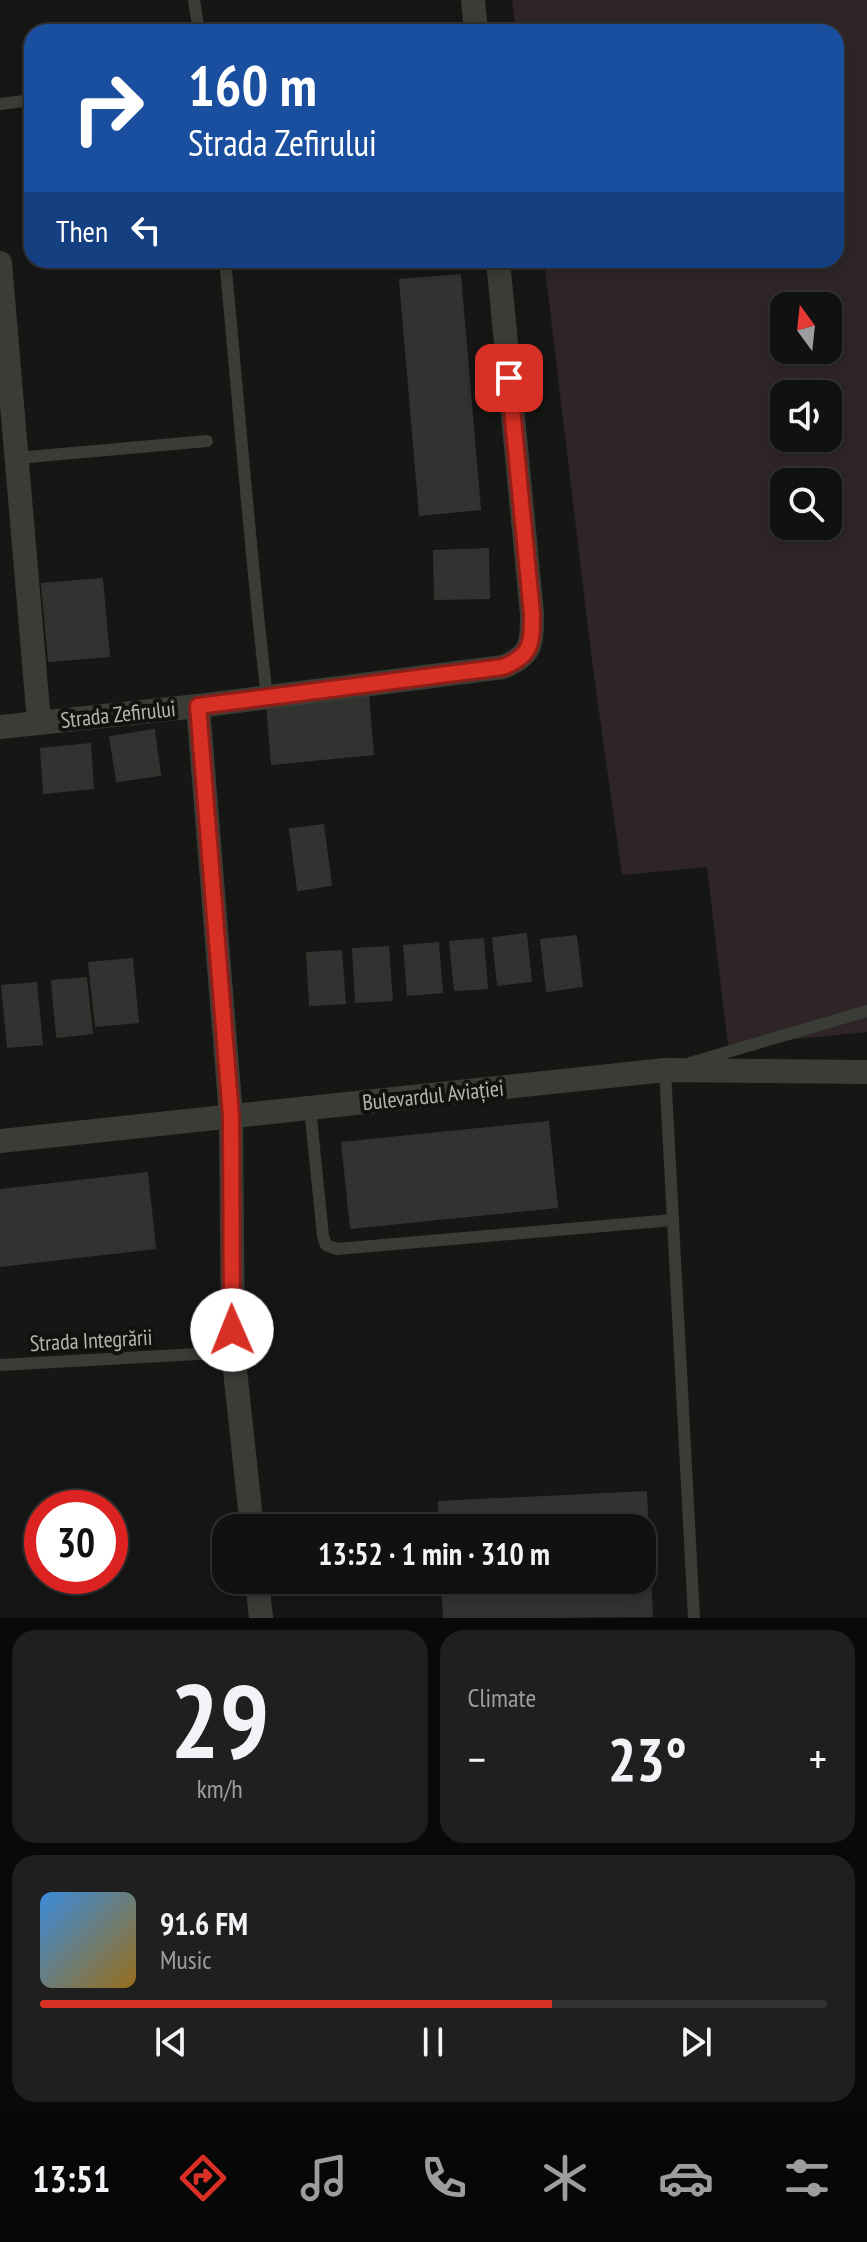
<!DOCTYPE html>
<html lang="en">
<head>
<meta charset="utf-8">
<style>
  :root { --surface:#101110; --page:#1e1f1e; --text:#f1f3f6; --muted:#9c9d9f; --line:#303130; --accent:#d93025 }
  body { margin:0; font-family:"PT Sans Narrow",sans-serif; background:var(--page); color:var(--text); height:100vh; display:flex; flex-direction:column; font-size:30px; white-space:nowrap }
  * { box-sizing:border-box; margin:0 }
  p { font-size:26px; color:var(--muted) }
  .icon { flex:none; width:44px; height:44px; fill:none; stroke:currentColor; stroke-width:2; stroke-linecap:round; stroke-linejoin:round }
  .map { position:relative; height:1618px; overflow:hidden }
  .sheet { display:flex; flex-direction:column; gap:12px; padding:12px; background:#090909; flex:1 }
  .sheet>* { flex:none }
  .hud { position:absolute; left:24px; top:24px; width:820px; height:244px; border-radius:24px; box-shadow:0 4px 12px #0003,0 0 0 2px var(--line); background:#1a4fa0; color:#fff; overflow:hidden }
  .needle { width:52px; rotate:345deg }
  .controls { position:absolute; left:770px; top:292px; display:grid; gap:16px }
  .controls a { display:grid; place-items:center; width:72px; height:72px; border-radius:16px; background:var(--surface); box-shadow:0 4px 12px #0003,0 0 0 2px var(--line); font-size:40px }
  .speed { position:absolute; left:24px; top:1490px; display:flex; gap:16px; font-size:40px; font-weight:700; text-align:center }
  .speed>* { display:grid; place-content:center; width:104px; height:104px; border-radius:50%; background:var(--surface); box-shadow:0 4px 12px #0003,0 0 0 2px var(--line); line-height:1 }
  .speed .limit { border:12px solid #d22; background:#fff; color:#111 }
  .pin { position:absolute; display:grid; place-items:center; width:68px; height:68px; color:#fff; margin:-34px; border-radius:16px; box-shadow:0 4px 12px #0006 }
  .me { position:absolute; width:88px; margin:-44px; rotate:359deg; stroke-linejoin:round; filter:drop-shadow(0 0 6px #0008) }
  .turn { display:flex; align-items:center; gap:28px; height:168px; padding:0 32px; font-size:36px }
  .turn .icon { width:104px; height:104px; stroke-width:2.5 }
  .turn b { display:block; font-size:56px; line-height:68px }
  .then { display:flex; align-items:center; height:76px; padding:0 32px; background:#0003; gap:16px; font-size:30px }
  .big { font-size:60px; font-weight:700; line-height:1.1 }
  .sheet .widget { flex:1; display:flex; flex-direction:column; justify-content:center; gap:12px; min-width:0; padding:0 28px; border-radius:24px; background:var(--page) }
  .sheet .dial { align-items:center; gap:0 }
  .dial b { font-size:104px; line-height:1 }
  .song { display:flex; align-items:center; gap:24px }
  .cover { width:96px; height:96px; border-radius:12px; background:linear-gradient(135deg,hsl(210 70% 55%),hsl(40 70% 35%)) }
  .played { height:8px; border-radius:4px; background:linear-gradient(90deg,var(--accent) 65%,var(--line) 65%) }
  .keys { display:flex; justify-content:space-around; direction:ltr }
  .heat { display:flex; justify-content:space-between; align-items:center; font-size:44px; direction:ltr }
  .sheet .tiles { flex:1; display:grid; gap:12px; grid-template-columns:1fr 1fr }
  .widget:last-child { grid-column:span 2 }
  .trip { position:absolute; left:212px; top:1514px; width:444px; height:80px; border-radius:24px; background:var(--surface); box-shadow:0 4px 12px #0003,0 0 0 2px var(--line); font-weight:700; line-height:80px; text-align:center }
  .tab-bar { display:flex; height:128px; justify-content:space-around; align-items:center; background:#060706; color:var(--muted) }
  .tab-bar .icon { width:56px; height:56px }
  .tab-bar .current { color:var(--accent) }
  .tab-bar b { font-size:36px; color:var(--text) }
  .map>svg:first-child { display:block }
  .green { fill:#2f2528; fill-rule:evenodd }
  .building { fill:#313330; stroke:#31332f; stroke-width:2 }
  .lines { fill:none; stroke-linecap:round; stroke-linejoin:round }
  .lane { stroke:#3a3c36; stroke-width:12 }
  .street { stroke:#3a3c36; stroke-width:24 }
  .route-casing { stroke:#8d1f18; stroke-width:20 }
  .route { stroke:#d93025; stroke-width:14 }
  .labels { text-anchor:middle; stroke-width:8; stroke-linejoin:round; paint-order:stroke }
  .street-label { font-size:22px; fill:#b2b8a7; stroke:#111210 }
</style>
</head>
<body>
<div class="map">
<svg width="867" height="1618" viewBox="0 0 867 1618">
  <rect width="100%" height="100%" fill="#161715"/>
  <path class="green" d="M512,0h355v1032l-139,14 -21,-179 -85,8 -30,-214 -48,-401h292v-228h-320zM784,306h44v44h-44zM784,394h44v44h-44zM784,482h44v44h-44z"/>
  <g class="building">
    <path d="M460,275l20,234 -60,6 -20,-235z"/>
    <path d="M488,549l1,49 -54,1 -1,-48z"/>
    <path d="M102,579l7,77 -60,5 -7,-77z"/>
    <path d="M368,694l5,60 -101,10 -5,-60z"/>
    <path d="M154,730l6,45 -43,6 -7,-44z"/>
    <path d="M90,744l3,44 -49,5 -3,-44z"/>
    <path d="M323,825l8,60 -33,5 -8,-61z"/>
    <path d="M526,934l5,47 -33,4 -5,-47z"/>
    <path d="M576,936l6,50 -35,5 -6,-51z"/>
    <path d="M483,939l4,49 -32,2 -5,-48z"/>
    <path d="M438,943l4,49 -34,3 -4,-49z"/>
    <path d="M388,947l4,53 -36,2 -3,-53z"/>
    <path d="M341,951l4,52 -35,2 -3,-52z"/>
    <path d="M132,959l6,63 -42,4 -7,-63z"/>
    <path d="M86,978l6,55 -35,4 -5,-56z"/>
    <path d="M36,983l6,61 -34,3 -6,-61z"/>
    <path d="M548,1122l9,85 -206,21 -9,-85z"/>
    <path d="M147,1173l8,75 -155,18v-76z"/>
    <path d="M646,1492l6,124 -208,2 -2,-38h200v-52h-202l-1,-26z"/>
  </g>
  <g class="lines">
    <g class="lane">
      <path d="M194,0l5,32"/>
      <path d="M0,104l32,-4"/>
      <path d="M225,260c14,146 25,292 42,437"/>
      <path d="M17,458l190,-17"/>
      <path d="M690,1063l177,-52"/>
      <path d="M668,1069l-3,1 29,548"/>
      <path d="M310,1108l13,128 3,9 11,4 336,-29"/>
      <path d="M0,1365l233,-13"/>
    </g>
    <g class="street">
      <path d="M473,0l3,32"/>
      <path d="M0,263l39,459"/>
      <path d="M198,706l33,410 2,236 19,176"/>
      <path d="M0,727l198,-21 305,-39c29,-12 29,-23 29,-53l-34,-354"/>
      <path d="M0,1141l665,-71 202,2"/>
      <path d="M257,1580l4,38"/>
    </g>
  </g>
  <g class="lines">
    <g class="route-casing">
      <path id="route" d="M232,1330l-1,-214 -33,-410 305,-39c29,-12 29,-23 29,-53l-23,-236"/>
    </g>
    <use href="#route" class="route"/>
  </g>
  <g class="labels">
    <g class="street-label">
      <text transform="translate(118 714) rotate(-6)" y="8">Strada Zefirului</text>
      <text transform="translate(433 1095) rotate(-6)" y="8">Bulevardul Aviației</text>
      <text transform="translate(91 1340) rotate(-3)" y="8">Strada Integrării</text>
    </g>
  </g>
</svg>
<div class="controls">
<a><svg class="needle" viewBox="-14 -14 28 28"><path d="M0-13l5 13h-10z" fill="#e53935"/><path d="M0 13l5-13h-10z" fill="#9c9d9f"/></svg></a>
<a><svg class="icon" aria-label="sound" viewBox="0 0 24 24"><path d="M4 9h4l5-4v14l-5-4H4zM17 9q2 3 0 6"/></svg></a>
<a><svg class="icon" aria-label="search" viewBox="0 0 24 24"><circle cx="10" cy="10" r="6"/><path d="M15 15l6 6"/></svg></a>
</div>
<div class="speed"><div class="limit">30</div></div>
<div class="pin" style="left:509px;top:378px;background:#d93025"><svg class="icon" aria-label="arrive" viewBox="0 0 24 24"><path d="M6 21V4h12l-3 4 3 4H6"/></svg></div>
<svg class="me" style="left:232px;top:1330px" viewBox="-20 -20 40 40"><circle r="19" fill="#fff"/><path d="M0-13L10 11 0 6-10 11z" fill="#d93025"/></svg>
<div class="trip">13:52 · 1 min · 310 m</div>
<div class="hud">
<div class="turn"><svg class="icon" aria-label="right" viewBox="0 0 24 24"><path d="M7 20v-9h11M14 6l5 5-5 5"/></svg><div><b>160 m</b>Strada Zefirului</div></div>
<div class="then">Then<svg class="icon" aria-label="left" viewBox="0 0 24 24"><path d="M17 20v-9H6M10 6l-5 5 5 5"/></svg></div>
</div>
</div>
<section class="sheet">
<div class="tiles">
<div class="widget dial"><b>29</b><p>km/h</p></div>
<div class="widget"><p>Climate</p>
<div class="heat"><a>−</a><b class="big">23°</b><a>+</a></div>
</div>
<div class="widget">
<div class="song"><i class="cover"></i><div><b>91.6 FM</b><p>Music</p></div></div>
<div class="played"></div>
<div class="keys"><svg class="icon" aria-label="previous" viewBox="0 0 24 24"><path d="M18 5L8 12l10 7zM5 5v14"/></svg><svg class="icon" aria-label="pause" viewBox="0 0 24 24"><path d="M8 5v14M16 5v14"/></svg><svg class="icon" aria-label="next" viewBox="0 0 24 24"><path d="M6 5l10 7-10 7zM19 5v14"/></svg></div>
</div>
</div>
</section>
<nav class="tab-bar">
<b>13:51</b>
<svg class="icon current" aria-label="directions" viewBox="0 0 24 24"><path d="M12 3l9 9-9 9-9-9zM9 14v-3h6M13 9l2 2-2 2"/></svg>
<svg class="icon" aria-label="music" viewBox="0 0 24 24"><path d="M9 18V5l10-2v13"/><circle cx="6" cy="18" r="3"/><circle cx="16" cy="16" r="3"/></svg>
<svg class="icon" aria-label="phone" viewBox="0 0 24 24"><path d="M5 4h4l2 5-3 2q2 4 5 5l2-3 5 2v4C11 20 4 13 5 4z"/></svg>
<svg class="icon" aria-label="climate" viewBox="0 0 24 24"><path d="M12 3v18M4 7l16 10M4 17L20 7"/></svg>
<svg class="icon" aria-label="car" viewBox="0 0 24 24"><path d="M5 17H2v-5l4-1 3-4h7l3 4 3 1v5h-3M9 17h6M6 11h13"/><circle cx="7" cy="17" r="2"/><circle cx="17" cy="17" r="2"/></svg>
<svg class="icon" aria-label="filters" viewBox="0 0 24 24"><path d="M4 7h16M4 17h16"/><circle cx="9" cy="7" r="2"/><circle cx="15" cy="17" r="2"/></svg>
</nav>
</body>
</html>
